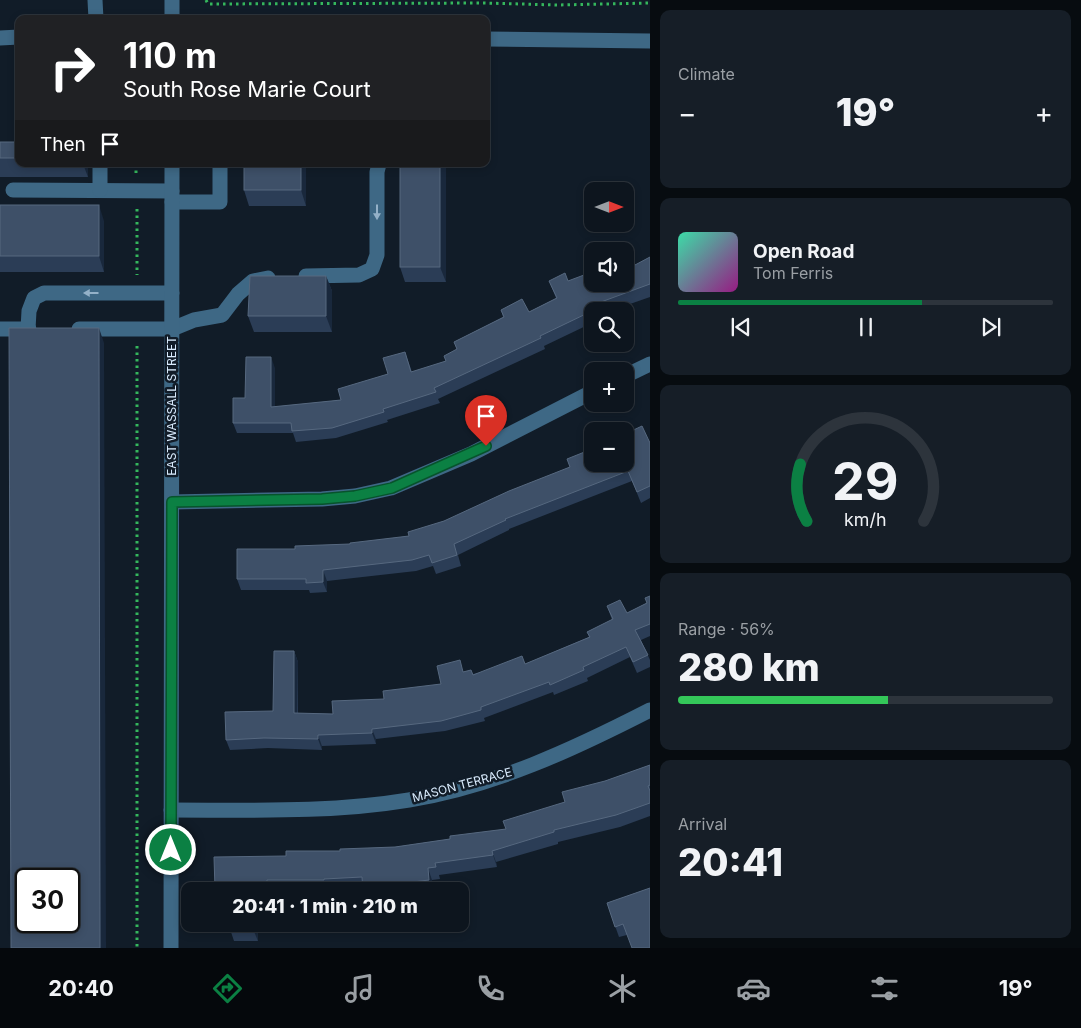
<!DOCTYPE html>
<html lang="en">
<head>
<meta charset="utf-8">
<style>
  :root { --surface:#0d151e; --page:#161e27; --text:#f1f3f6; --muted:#9a9fa4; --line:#2d343c; --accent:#0b8043 }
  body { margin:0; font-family:Inter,sans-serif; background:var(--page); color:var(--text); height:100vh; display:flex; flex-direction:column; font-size:19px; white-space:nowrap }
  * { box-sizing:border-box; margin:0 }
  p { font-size:16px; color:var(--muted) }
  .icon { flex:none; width:28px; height:28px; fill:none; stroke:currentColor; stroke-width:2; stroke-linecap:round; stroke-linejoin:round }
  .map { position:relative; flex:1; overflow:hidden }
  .panel { display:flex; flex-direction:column; gap:10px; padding:10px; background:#070c10; width:431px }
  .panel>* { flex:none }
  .guide { position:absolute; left:15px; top:15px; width:475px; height:152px; border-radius:10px; box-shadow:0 2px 8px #0003,0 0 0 1px var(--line); background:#202124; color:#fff; overflow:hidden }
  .needle { width:32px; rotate:90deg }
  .controls { position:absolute; left:584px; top:182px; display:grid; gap:10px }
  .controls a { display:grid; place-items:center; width:50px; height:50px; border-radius:10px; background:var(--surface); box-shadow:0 2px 8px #0003,0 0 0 1px var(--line); font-size:25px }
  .speed { position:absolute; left:15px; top:868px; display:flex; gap:10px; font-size:25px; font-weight:700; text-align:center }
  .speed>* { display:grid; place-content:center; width:65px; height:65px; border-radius:50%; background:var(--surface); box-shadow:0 2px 8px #0003,0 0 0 1px var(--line); line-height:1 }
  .speed .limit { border:2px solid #111; border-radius:8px; background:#fff; color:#111 }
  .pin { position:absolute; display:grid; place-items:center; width:42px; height:42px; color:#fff; margin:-51px -21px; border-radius:50% 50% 50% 0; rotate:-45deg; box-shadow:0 0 5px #0007 }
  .pin .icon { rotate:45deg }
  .me { position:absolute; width:55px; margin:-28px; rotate:0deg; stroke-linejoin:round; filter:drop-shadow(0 0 4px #0008) }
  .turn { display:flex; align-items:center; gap:18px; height:105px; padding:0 25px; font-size:22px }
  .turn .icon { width:65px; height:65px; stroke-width:2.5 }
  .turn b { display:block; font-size:35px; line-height:42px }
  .then { display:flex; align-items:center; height:48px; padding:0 25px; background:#0003; gap:10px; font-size:19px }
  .big { font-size:38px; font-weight:800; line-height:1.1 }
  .panel .card { flex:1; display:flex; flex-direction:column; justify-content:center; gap:8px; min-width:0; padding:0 18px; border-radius:10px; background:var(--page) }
  .panel .dial { align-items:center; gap:0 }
  .dial svg { height:130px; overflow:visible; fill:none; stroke:var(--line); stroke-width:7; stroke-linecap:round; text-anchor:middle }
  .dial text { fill:var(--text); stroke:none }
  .song { display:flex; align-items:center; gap:15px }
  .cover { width:60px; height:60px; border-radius:8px; background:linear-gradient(135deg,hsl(160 70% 55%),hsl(310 70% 35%)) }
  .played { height:5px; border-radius:2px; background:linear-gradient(90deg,var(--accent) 65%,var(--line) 65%) }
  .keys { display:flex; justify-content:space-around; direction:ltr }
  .heat { display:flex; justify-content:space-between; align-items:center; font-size:28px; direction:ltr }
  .charge { height:8px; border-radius:4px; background:linear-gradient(90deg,#34c759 56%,var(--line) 0) }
  .trip { position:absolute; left:181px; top:882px; width:288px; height:50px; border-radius:10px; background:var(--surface); box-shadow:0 2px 8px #0003,0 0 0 1px var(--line); font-weight:800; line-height:50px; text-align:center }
  .tabs { display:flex; height:80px; justify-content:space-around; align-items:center; background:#05080c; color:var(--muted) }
  .tabs .icon { width:35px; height:35px }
  .tabs .active { color:var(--accent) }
  .tabs b { font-size:22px; color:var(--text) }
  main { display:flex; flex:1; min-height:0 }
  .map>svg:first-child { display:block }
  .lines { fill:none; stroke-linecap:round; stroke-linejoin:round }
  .path { stroke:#35b75d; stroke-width:3; stroke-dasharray:2.5 4; stroke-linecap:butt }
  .minor { stroke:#3e6885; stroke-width:15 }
  .wall { fill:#2b3d56 }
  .shaded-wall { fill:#19283c }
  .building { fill:#3e5068; stroke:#56687f; fill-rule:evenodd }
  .oneway { fill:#94b1c8 }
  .route-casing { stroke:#07532c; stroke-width:12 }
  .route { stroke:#0b8043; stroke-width:9 }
  .labels { text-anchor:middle; stroke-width:5; stroke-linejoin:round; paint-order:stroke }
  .street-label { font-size:12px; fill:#daecfe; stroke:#111c28 }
</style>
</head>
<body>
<main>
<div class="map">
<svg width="650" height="948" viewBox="0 0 650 948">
  <rect width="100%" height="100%" fill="#111c28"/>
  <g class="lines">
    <g class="path">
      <path d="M206,0l2,4 277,-1 72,2 93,-2"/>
      <path d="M136,164v11"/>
      <path d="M137,209v66"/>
      <path d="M137,346v602"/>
    </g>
    <g class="minor">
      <path d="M95,0l1,19"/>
      <path d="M172,0v19"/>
      <path d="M0,38l19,-1"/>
      <path d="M486,39l164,2"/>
      <path d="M13,190l159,1"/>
      <path d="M100,190v-26"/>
      <path d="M172,202h48v-38"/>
      <path d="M306,276l53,-1 13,-6 5,-14v-83l2,-8"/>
      <path d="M0,329h29"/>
      <path d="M28,329l1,-18 5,-13 10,-5h128"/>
      <path d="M79,329h93l22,-9 28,-5 16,-21 15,-13 15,-3"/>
      <path d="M625,376l25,-12"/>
      <path d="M172,502l150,-3 33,-3 36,-8 80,-34 121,-62"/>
      <path d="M171,810c79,0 160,3 238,-10 86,-14 165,-51 241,-90"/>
      <path d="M171,948l1,-784"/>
    </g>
  </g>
  <g class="wall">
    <path d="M19,115v49h69v13h-88v-35h15z"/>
    <path d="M306,164v42h-57l-5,-16z"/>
    <path d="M446,164v118h-41l-5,-15z"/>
    <path d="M0,205l104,16v51h-104z"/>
    <path d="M650,257v40l-40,14h-18v12l-48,23 1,3 -107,50 2,4 -53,17 1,2 -52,16 -40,4 -3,-9h-56l-4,-10 12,-25 30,-30v39l66,-7 47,-26 17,-22 7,20 34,-10 -2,-6 13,-6 -3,-8 49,-25 -2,-7 28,2 27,-14 -7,-17h19l67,-16z"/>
    <path d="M326,276l6,15v41h-78l-6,-16z"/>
    <path d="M650,443v55l-9,5 -9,-22 -123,48v1l-51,25 3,11 -25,8 -3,-8 -17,5 -89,10v11l-17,1 -1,-3h-68l-4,-11 58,-30 55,-5 59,-8 35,-15z"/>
    <path d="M650,596v40l-9,4 9,20v7l-13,6 -7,-16 -43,21 1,3 -34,14 -1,-3 -69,26 1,3 -40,10 -69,8v5l-54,2v4l-54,-2 -38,2 -4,-10 47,-29 21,-60 4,11v51l35,1 108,-30 23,-12 9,2 52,-10 64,-27 -2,-5 25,-12 -5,-14 20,7 20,-10z"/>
    <path d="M650,765v51l-30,11 -62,15v2l-62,18 1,5 -58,8 1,4 -8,1 1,11h-70v-2l-35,2h-112l-1,-2 71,-33 109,-9 55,-8 56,-10 59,-27 40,-21z"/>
    <path d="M650,888l-23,47 -8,2 -12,-34z"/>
    <path d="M230,924h27l1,17h-24l-4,-12z"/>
  </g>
  <g class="shaded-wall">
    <path d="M83,164h5v13z"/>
    <path d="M301,164h5v42l-5,-16z"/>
    <path d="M440,164h6v118l-6,-15z"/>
    <path d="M99,205l5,16v51l-5,-16z"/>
    <path d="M326,276l6,15v41l-6,-16z"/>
    <path d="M99,328l5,15 2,605h-6z"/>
    <path d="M271,357l4,11v50l-4,-11z"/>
    <path d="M323,570l4,11v11l-4,-10z"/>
    <path d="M294,651l4,11 -1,62 -3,-11z"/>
    <path d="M372,729l4,10v5l-4,-11z"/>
    <path d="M318,735l4,11v4l-4,-11z"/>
    <path d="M492,851l4,11 1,5 -4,-12z"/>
    <path d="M428,868l4,12 1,11 -4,-11z"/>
    <path d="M267,880l4,11h-2l-2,-5z"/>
    <path d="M253,924h4l1,17 -5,-12z"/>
  </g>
  <g class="building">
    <path d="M15,115h4v43h-19v-16h15z"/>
    <rect x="244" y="164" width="57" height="26"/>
    <rect x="400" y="164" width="40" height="103"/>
    <rect x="0" y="205" width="99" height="51"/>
    <path d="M632,257l3,8 15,-8v27l-60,22 2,5 -52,25 1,2 -107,50 2,4 -53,17 1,3 -52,16 -40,3 -1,-8h-58v-25h12l1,-41h25v50l70,-7 -3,-11 50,-15 -5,-16 22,-6 6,20 35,-11 -2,-5 13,-7 -3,-7 50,-25 -3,-7 21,-11 7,13 28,-14 -8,-17 16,-8 3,8 24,-9v12h33v-24z"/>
    <path d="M250,276h76v40h-78z"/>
    <path d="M9,328h90l1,620h-89zM26,879h43v42h-43z"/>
    <path d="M642,426l8,17v43l-13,6 -9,-21 -123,48 1,1 -52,24 3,11 -25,8 -3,-8 -17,5 -89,10v12l-17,1v-4h-69v-30h58v-3l55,-2v-1l59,-7 -1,-4 36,-11 65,-30 61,-24 -3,-8 25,-10v15h33v-30z"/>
    <path d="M650,596v28l-15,6 13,25 -15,7 -7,-15 -43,20 1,3 -34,15 -1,-3 -68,25v3l-40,11 -69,8v4l-54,2v4l-54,-1 -38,2 -1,-28 48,-1 1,-60h20v62l39,1 -1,-13 52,-2 -1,-8 58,-7 -4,-18 23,-6 3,12 8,-2 2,5 49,-19 3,8 65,-27 -3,-5 26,-13 -6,-13 13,-6 7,13 20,-10 -2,-5z"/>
    <path d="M650,765v20l-2,1 2,5v12l-34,12 -62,15v2l-62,19 1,4 -58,8 1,4 -8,1 1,12 -48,6v5h-18l-1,-14 -38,2v1h-57v6h-14v5h-24v-2h-14l-1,-32 72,-1v-5h54v-2l55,-2 55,-8v-3l56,-7 -3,-8 62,-19 -3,-10 43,-11z"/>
    <path d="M650,888v60h-18l-9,-24 -8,3 -8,-24z"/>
    <rect x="230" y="924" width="23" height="5"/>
  </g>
  <defs><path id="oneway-solid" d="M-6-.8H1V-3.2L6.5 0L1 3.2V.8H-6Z" transform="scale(1.25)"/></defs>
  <g class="oneway">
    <use href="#oneway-solid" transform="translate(377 212) rotate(90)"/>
    <use href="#oneway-solid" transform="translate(91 293) rotate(180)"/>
  </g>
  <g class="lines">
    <g class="route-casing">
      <path id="route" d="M171,850l1,-348 150,-3 33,-3 37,-8 94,-42"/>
    </g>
    <use href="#route" class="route"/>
  </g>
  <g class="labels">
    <g class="street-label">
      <text transform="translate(172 406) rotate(-90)" y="4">EAST WASSALL STREET</text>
      <text transform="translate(462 785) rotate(-15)" y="4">MASON TERRACE</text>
    </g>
  </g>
</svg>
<div class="controls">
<a><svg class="needle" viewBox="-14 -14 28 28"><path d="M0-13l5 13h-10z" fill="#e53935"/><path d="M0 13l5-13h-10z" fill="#9a9fa4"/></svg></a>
<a><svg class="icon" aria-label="sound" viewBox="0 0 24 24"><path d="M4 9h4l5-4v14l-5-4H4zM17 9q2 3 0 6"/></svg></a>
<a><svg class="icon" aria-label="search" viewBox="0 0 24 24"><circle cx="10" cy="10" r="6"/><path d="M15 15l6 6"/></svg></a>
<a>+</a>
<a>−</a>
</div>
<div class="speed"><div class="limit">30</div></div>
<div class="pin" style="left:486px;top:446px;background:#d93025"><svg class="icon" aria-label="arrive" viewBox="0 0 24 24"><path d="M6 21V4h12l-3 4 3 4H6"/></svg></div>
<svg class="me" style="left:171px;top:850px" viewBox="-20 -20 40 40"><circle r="17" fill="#0b8043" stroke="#fff" stroke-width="3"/><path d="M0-11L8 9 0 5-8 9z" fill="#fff"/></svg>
<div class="trip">20:41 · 1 min · 210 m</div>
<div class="guide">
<div class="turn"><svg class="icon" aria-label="right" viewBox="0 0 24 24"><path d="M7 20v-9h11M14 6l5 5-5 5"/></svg><div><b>110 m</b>South Rose Marie Court</div></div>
<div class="then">Then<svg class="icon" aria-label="arrive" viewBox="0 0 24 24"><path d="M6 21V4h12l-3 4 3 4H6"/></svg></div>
</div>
</div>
<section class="panel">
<div class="card"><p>Climate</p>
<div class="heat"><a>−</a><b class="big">19°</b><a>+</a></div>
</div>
<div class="card">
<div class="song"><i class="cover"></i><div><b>Open Road</b><p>Tom Ferris</p></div></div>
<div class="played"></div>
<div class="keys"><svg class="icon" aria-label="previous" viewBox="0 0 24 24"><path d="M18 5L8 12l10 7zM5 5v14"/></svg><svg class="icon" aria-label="pause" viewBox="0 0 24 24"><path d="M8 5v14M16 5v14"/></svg><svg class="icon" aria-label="next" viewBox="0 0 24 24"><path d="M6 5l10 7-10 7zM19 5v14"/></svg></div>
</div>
<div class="card dial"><svg viewBox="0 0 100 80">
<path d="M14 69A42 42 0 1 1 86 69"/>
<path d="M14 69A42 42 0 0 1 10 34" stroke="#0b8043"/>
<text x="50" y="56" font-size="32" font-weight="700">29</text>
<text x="50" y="72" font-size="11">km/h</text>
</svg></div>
<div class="card"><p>Range · 56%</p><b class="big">280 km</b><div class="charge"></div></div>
<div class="card"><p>Arrival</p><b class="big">20:41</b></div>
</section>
</main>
<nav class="tabs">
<b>20:40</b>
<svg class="icon active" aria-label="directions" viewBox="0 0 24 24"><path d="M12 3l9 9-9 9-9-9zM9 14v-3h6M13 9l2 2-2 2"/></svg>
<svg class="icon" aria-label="music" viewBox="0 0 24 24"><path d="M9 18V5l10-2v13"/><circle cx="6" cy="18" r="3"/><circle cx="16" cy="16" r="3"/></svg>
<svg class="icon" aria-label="phone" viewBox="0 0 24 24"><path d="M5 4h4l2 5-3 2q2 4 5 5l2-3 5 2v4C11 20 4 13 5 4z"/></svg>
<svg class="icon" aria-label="climate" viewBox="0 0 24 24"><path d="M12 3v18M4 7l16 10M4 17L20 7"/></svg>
<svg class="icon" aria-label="car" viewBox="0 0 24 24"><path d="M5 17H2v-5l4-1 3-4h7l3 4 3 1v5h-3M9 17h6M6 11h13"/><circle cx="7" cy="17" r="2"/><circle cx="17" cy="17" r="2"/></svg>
<svg class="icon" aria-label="filters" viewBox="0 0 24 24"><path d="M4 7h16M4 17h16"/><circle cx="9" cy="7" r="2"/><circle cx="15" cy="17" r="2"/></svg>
<b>19°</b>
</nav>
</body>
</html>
